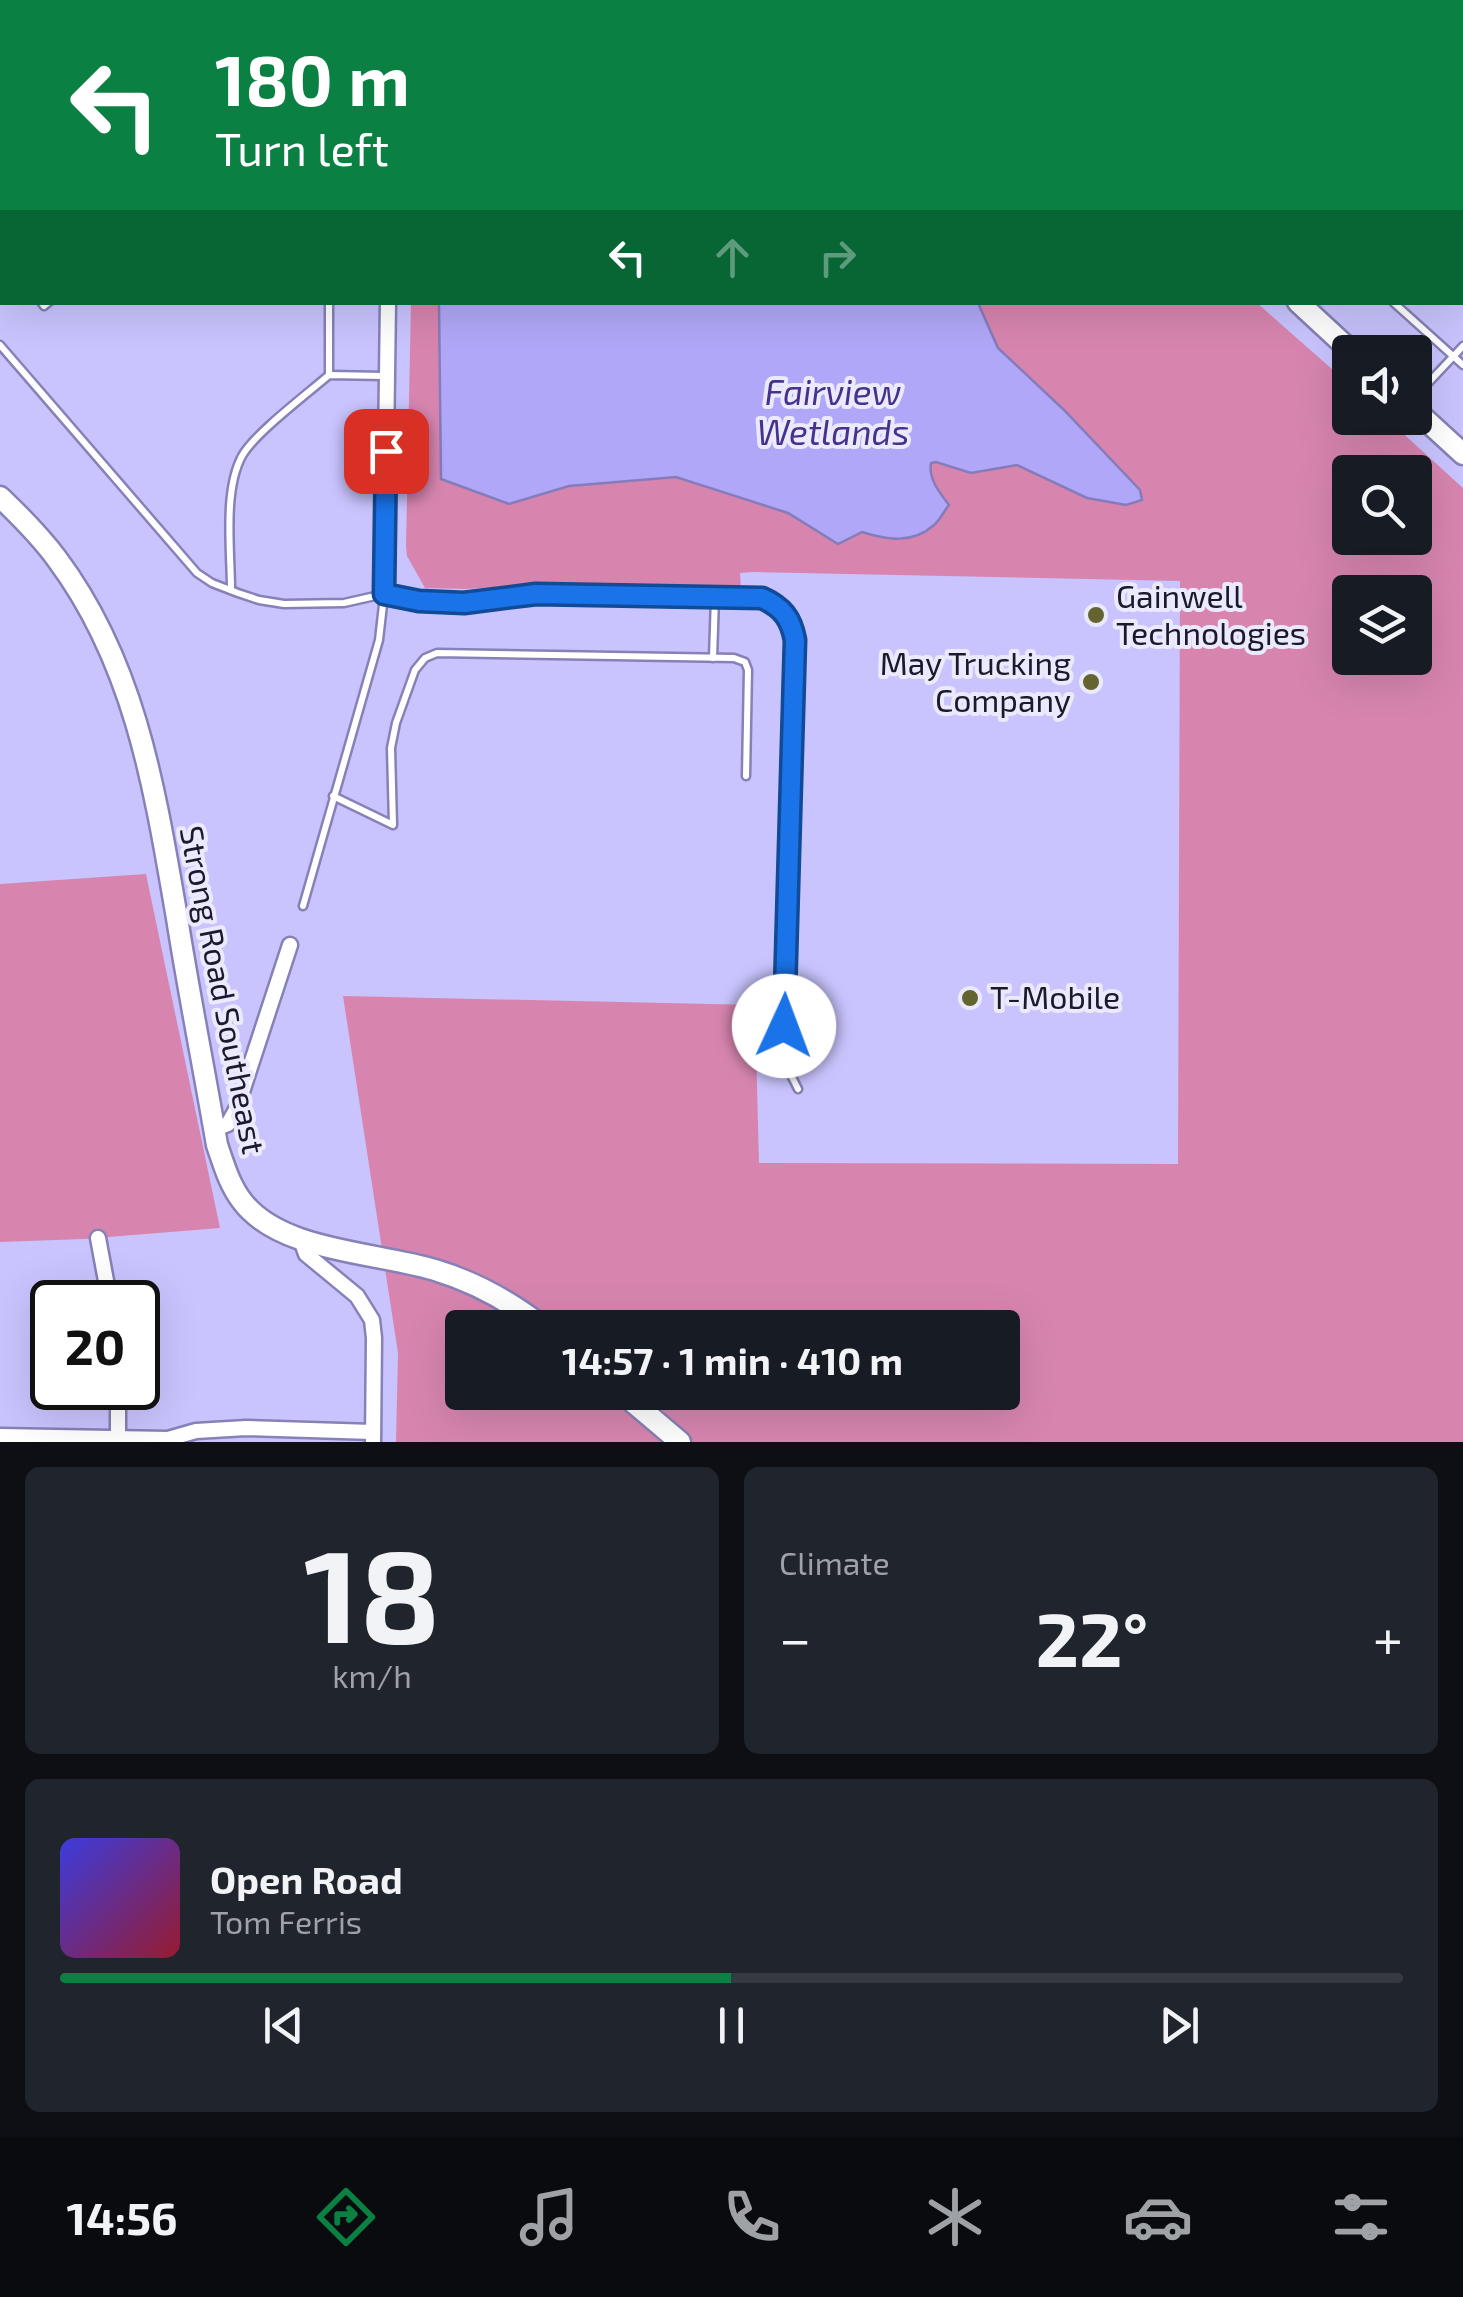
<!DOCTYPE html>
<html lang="en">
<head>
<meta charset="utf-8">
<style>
  :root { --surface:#171b24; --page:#20242c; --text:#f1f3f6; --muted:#9ea1a6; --line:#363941; --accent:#0b8043 }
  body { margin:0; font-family:"Exo 2",sans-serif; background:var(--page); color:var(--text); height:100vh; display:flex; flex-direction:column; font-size:38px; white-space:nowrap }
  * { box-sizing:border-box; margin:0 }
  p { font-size:32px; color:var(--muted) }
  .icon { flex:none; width:55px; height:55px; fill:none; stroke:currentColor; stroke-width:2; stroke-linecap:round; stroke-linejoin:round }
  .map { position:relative; height:1442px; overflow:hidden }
  .drawer { display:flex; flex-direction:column; gap:25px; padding:25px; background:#0d0f14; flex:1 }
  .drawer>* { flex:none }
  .banner { position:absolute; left:0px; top:0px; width:1465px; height:305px; box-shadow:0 10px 40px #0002; background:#0b8043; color:#fff; overflow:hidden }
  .fabs { position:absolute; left:1332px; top:335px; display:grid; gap:20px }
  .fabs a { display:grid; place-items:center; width:100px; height:100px; border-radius:10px; background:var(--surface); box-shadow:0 10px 40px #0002; font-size:50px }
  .speed { position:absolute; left:30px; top:1280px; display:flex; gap:20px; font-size:50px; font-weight:700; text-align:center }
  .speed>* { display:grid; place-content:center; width:130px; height:130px; border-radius:50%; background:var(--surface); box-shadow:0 10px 40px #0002; line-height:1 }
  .speed .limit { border:5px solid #111; border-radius:15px; background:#fff; color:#111 }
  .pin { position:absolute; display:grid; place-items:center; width:85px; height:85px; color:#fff; margin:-42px; border-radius:20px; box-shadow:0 5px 15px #0006 }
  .me { position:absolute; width:110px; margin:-55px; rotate:2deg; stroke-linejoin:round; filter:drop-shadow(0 0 8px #0008) }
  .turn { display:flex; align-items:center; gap:35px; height:210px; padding:0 50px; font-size:45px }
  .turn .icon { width:130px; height:130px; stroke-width:2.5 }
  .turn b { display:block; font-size:70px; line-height:85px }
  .lanes { display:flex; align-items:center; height:95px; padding:0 50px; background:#0003; justify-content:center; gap:50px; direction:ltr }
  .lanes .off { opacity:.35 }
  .big { font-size:75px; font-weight:700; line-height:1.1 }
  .drawer .widget { flex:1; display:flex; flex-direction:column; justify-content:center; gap:15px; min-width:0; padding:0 35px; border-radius:15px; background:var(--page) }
  .drawer .dial { align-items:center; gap:0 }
  .dial b { font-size:130px; line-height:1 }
  .song { display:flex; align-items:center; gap:30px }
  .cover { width:120px; height:120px; border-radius:15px; background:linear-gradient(135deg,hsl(240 70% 55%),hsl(350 70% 35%)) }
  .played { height:10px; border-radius:5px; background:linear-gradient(90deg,var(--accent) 50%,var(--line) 50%) }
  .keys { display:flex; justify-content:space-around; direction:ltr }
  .heat { display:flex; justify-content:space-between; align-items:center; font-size:55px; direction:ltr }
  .drawer .tiles { flex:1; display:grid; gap:25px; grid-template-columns:1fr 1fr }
  .widget:last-child { grid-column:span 2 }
  .trip { position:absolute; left:445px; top:1310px; width:575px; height:100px; border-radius:10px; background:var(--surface); box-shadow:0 10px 40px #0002; font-weight:700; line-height:100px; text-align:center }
  .menu { display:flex; height:160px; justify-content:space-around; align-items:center; background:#090b0e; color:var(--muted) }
  .menu .icon { width:70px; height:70px }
  .menu .selected { color:var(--accent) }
  .menu b { font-size:45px; color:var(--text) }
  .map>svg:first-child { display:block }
  .green { fill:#d785af; fill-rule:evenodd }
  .water { fill:#b0a7f8; stroke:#847cbb; stroke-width:2.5 }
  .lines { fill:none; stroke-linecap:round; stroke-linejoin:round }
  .stream { stroke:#847cbb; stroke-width:5 }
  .lane-casing { stroke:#8681b6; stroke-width:11 }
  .street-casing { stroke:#8681b6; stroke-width:19 }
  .secondary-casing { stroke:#8681b6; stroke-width:25 }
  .lane { stroke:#fff; stroke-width:6 }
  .street { stroke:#fff; stroke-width:14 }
  .secondary { stroke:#fff; stroke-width:20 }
  .route-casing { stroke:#114b97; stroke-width:25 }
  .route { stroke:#1a73e8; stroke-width:18 }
  .poi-dot { fill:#646431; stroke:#ebeafc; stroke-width:4 }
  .labels { text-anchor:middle; stroke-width:8; stroke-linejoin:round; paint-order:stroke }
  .poi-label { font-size:32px; fill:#1c192e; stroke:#ebeafc; text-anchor:start }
  .street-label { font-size:32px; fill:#1c192e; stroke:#ebeafc }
  .water-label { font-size:35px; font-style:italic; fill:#46328e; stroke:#ebeafc }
</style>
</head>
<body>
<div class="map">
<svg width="1463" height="1442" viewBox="0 0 1463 1442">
  <rect width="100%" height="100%" fill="#c9c4fe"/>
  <g class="green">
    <path d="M411,303h846l93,82v33h36l77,70v954h-1067l2,-89 -55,-357 412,9 4,158 419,1 2,-583 -427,-9 -13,1 1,16 -198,-5 -76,5 -42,-1 -18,-32 -1,-10zM1350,472h65v66h-65zM1350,592h65v66h-65zM462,1328h540v64h-540z"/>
    <path d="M146,874l74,354 -136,11 -84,3v-358z"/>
  </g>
  <path class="water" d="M439,303h539l20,45 66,62 76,80 2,10 -16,5 -39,-7 -70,-33 -46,8 -35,-11 -5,1c-3,16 9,30 18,42 -5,6 -9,15 -15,20 -21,19 -47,15 -72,7l-24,12 -50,-31 -112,-36 -107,9 -60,18 -68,-25z"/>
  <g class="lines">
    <g class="stream">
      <path d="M385,2v-2"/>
      <path d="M1009,2l1,-2"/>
    </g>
    <g class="lane-casing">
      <g id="lane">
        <path d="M638,0l7,2"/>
        <path d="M774,0l1,2"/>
        <path d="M508,2l8,-2"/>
        <path d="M981,2v-2"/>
        <path d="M1037,2v-2"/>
        <path d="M1287,2l1,-2"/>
        <path d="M1335,2l1,-2"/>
        <path d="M0,25l2,3"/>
        <path d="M1462,86h1"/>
        <path d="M0,260l2,-2"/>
        <path d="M41,302l3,4 5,-4"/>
        <path d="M1393,302l70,63"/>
        <path d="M0,345l197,228 15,10 26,10 21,7 25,4 60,-1 40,-9 35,7 45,2 72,-9 226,4c20,9 28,20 33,41l-11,387 5,45 9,18"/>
        <path d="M329,375v-73"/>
        <path d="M1415,397l48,-51"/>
        <path d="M231,590c0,-39 -8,-99 11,-134 12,-22 65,-62 87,-81l56,1"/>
        <path d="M713,658l2,-61"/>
        <path d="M333,796l60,29 -2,-77 5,-25 19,-53 10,-12 12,-5 297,5 11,4 3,8 -2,106"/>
        <path d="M303,906l76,-266 5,-44"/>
      </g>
    </g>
    <g class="street-casing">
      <g id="street">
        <path d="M384,594l4,-292"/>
        <path d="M215,1129l13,-5 8,-14 54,-165"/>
        <path d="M98,1238l12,64"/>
        <path d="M301,1240l5,14 51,42 15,24 2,18 -1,104"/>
        <path d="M118,1388v50"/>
        <path d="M0,1436l168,3 28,-8 50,-3 127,4"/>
      </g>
    </g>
    <g class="secondary-casing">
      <g id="secondary">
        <path d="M89,0l3,2"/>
        <path d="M1298,302l54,50"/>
        <path d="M1415,410l48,44"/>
        <path d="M0,497c20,19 40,39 57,62 79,106 98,232 120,359 12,76 27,151 40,227 7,20 12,39 25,56 38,51 135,51 193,69 40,12 76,32 109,58"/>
        <path d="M621,1392l59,50"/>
      </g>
    </g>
    <use href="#lane" class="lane"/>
    <use href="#street" class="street"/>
    <use href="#secondary" class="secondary"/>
  </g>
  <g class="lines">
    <g class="route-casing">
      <path id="route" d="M386,451l-2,143 35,7 45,2 72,-9 226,4c20,9 29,20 33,42l-11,386"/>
    </g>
    <use href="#route" class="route"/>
  </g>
  <g class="poi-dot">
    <circle cx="1096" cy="615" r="10"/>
    <circle cx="1091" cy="682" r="10"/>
    <circle cx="970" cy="998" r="10"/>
  </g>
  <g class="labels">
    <g class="poi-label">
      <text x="1116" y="608">Gainwell<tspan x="1116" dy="37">Technologies</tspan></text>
      <text x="1071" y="675" text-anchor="end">May Trucking<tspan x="1071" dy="37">Company</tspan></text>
      <text x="990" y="1009">T-Mobile</text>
    </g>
    <g class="street-label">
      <text transform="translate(222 990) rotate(79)" y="11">Strong Road Southeast</text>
    </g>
    <g class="water-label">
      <text x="833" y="405">Fairview<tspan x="833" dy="40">Wetlands</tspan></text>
    </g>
  </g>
</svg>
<div class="fabs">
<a><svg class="icon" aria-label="sound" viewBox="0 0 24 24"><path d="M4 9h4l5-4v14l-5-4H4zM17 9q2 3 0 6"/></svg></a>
<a><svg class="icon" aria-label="search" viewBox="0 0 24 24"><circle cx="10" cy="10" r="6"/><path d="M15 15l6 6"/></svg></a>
<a><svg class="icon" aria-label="layers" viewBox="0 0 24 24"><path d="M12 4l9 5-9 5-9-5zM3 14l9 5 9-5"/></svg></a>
</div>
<div class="speed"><div class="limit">20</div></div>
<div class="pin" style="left:386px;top:451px;background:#d93025"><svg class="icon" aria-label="arrive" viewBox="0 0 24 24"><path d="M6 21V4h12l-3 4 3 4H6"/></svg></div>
<svg class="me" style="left:784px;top:1026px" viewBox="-20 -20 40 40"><circle r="19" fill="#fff"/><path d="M0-13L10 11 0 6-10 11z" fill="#1a73e8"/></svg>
<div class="trip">14:57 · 1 min · 410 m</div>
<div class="banner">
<div class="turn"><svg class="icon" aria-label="left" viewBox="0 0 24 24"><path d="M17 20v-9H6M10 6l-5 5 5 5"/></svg><div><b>180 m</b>Turn left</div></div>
<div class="lanes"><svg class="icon" aria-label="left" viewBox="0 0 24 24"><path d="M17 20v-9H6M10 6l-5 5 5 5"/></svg><svg class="icon off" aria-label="ahead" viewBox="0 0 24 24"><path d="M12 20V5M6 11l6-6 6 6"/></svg><svg class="icon off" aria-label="right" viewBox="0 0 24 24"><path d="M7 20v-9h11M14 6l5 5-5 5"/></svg></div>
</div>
</div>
<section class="drawer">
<div class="tiles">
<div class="widget dial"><b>18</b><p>km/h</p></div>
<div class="widget"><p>Climate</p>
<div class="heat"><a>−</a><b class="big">22°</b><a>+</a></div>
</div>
<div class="widget">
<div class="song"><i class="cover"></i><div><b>Open Road</b><p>Tom Ferris</p></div></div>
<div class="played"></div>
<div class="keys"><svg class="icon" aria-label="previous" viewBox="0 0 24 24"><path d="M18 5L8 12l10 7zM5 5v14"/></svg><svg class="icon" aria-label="pause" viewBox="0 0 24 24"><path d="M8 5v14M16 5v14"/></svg><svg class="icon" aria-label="next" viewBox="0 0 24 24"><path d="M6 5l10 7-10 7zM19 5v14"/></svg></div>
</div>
</div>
</section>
<nav class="menu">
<b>14:56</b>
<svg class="icon selected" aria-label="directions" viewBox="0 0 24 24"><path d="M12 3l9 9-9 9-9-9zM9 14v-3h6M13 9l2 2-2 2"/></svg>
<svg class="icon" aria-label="music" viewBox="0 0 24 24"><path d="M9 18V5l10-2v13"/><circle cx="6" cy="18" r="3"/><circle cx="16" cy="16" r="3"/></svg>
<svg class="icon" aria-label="phone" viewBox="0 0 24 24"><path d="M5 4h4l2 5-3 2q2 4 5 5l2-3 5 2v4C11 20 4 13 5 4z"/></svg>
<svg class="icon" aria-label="climate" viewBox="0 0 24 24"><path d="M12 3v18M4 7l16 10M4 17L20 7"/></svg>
<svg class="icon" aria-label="car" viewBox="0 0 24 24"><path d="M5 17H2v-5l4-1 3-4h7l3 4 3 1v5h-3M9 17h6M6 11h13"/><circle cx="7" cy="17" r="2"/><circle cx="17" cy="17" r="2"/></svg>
<svg class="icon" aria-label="filters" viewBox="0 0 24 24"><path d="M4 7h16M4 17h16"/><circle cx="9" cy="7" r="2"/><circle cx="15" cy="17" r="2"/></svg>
</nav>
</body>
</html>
